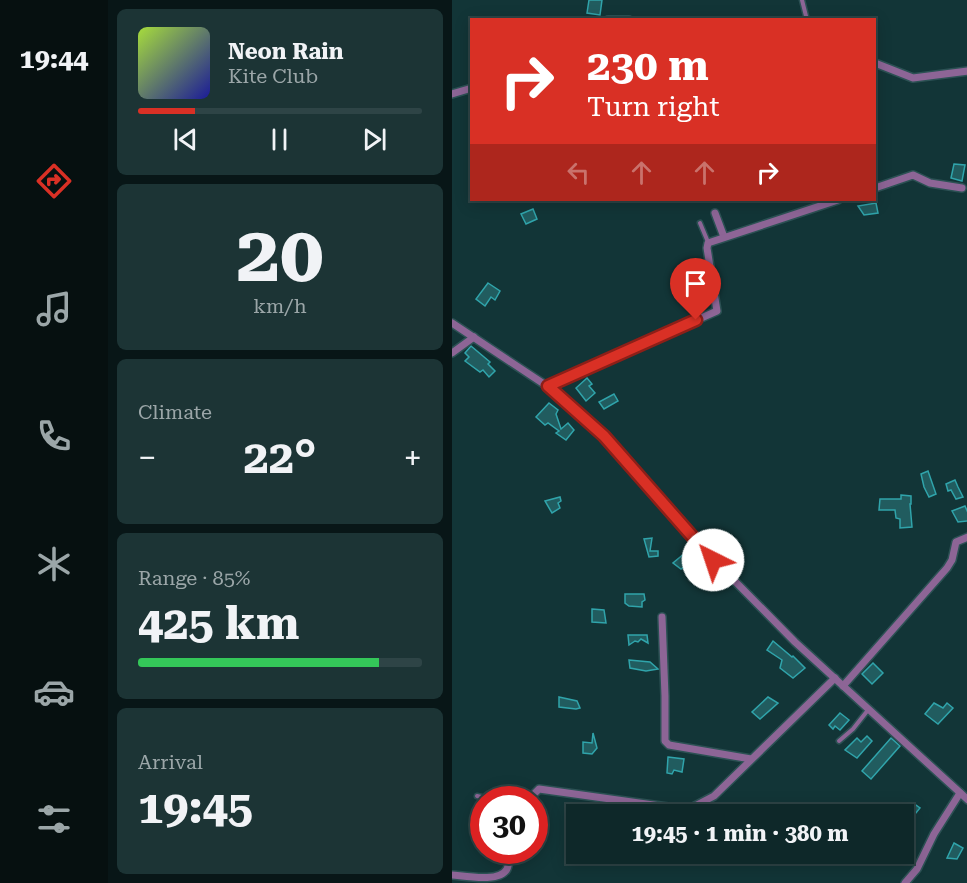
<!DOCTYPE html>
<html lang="en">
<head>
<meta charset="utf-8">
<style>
  :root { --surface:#0e2829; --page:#1c3435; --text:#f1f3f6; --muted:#9ba6a8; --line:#2e4446; --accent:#d93025 }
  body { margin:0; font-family:"Roboto Serif",serif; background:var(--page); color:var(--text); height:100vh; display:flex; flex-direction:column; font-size:22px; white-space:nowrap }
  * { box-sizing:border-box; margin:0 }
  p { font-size:20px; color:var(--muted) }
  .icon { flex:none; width:33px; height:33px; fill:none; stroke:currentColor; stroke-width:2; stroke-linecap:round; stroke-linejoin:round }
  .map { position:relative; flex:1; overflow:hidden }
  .panel { display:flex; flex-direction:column; gap:9px; padding:9px; background:#081617; width:344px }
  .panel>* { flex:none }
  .top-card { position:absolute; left:18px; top:18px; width:406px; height:183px; border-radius:0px; box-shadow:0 3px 15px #0003,0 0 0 2px var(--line); background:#d93025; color:#fff; overflow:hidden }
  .speed { position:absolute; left:18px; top:786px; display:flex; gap:12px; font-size:30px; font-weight:700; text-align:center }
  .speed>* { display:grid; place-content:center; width:78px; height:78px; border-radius:50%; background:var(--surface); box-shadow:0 3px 15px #0003,0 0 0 2px var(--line); line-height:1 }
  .speed .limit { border:9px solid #d22; background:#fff; color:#111 }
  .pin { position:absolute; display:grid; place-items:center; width:51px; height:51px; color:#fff; margin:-62px -26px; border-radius:50% 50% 50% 0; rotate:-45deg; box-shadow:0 0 6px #0007 }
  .pin .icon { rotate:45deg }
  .me { position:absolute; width:66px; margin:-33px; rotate:319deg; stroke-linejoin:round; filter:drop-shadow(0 0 4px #0008) }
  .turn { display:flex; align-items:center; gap:21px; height:126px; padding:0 18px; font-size:27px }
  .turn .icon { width:78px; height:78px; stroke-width:2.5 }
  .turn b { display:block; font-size:42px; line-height:51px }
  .lanes { display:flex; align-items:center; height:57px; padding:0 18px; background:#0003; justify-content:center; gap:30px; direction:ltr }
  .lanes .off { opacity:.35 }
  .big { font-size:45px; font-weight:700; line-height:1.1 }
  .panel .tile { flex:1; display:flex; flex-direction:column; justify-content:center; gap:9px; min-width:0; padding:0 21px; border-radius:9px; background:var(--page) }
  .panel .dial { align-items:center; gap:0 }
  .dial b { font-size:78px; line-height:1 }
  .song { display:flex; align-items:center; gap:18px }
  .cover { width:72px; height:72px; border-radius:9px; background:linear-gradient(135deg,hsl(80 70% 55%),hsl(240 70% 35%)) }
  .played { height:6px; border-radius:3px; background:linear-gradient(90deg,var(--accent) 20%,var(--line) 20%) }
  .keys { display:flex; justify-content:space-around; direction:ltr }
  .heat { display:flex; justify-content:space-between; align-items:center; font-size:33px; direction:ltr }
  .charge { height:9px; border-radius:4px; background:linear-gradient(90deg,#34c759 85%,var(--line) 0) }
  .trip { position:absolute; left:114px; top:804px; width:348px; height:60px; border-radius:0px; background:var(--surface); box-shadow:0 3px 15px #0003,0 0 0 2px var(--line); font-weight:700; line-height:60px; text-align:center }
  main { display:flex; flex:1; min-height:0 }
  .menu { display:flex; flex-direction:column; width:108px; justify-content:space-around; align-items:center; background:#061010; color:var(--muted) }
  .menu .icon { width:42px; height:42px }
  .menu .current { color:var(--accent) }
  .menu b { font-size:27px; color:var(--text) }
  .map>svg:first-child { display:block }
  .building { fill:#215c5f; stroke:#30a4ab; stroke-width:1.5 }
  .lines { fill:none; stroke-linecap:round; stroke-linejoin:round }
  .service-casing { stroke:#2c5154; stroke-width:7 }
  .minor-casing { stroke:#2c5154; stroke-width:10 }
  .service { stroke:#8d6596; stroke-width:4 }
  .minor { stroke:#8d6596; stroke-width:7 }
  .route-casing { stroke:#8d1f18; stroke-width:15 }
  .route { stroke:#d93025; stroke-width:10 }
</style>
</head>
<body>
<main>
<nav class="menu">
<b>19:44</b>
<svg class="icon current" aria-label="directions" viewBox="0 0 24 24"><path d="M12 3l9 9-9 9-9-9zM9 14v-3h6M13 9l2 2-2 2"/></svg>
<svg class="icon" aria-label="music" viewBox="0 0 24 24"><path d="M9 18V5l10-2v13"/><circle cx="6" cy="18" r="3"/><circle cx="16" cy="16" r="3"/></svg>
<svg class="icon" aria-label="phone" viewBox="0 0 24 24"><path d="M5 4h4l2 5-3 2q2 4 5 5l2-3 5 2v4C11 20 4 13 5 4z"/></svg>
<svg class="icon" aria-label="climate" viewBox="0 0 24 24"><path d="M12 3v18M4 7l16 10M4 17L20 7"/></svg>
<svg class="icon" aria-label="car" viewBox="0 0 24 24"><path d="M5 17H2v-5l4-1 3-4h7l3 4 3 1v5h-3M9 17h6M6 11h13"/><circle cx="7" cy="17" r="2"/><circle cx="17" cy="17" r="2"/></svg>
<svg class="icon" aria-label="filters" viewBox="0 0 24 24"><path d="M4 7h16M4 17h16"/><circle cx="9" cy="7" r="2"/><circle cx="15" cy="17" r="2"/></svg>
</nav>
<section class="panel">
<div class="tile">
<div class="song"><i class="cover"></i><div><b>Neon Rain</b><p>Kite Club</p></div></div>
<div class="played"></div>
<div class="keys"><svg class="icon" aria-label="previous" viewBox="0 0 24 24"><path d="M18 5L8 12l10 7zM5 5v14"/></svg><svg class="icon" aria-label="pause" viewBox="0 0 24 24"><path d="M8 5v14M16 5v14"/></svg><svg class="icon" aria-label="next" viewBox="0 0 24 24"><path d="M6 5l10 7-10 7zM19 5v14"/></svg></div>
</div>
<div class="tile dial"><b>20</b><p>km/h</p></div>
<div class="tile"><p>Climate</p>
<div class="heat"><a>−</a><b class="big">22°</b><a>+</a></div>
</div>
<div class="tile"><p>Range · 85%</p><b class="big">425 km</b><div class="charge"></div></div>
<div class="tile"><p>Arrival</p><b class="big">19:45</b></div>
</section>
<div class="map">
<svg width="516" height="883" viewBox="0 0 516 883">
  <rect width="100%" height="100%" fill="#123537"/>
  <g class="building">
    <path d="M137,0h13l-2,15 -13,-2z"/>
    <path d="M502,164l11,1 -3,16 -11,-3z"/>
    <path d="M424,203l2,10 -14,2 -6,-9z"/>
    <path d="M81,209l4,10 -11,5 -5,-10z"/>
    <path d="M36,283l12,8 -5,9 -4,-3 -6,9 -9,-7z"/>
    <path d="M19,346l19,16 -2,2 7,7 -6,6 -6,-7 -3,2 -15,-11 4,-4 -4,-4z"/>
    <path d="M135,378l5,6 -3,2 6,7 -9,8 -10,-13z"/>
    <path d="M162,394l4,7 -14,8 -5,-7z"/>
    <path d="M97,403l9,7 -2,4 5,15 7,-6 6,7 -8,10 -10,-7 3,-2 -11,-8 -3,2 -9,-8z"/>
    <path d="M476,471l8,23 -7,3 -5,-10 -3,-13z"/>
    <path d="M503,480l3,7 5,10 -7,2 -5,-9 -3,1 -2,-7z"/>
    <path d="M449,495l10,1v8h-1l2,23 -12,1v-9l-4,-1 -1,-8h-16l1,-11h21z"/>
    <path d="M108,497l1,4 -3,2 2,5 -8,5 -7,-12z"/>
    <path d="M513,506l3,7v8l-10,1 -6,-11z"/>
    <path d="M200,538l-2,13h8v5l-9,1 -5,-18z"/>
    <path d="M233,553l8,9 -12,7 -8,-6z"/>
    <path d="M173,594h19l1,6 -3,2v5l-13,-1 -4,-3z"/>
    <path d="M140,609l12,1 2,13 -14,-1z"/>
    <path d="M176,635h19l1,8 -7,-4 -3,3 -3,-1 -6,4z"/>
    <path d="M321,641l19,16 1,-1 12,12 -12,10 -13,-10 2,-8 -15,-10z"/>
    <path d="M177,660l21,2 8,7 -12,2 -16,-3z"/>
    <path d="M421,663l10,10 -11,11 -10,-10z"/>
    <path d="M107,697l18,4 3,7 -4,1 -17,-2z"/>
    <path d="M316,697l10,6 -18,16 -8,-7z"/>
    <path d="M482,703l9,5 4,-5 6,5 -15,16 -13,-10z"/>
    <path d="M388,713l9,7 -9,10 -5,-4 -2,3 -4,-4z"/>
    <path d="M141,733l4,15 -5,6 -9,-1v-11l9,1z"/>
    <path d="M415,736l5,5 -15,17 -12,-8 12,-12 4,4z"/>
    <path d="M439,738l9,8 -29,33 -9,-8z"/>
    <path d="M216,757l16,2 -2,13 -8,-2 -2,4 -5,-1z"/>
    <path d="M461,803l7,5 -9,11 -7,-6z"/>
    <path d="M502,843l9,5 -6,11 -10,-1z"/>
  </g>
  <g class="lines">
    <g class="service-casing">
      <g id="service">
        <path d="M350,0l5,20"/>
        <path d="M248,223l8,19"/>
        <path d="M242,577l19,-18"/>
        <path d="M387,741l14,-12 15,-19"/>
        <path d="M25,796l17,4"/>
      </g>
    </g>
    <g class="minor-casing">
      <g id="minor">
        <path d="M156,20h21"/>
        <path d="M423,63l38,15 55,-7"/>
        <path d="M0,94l20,-6"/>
        <path d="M423,188l38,-13 17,8 32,5"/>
        <path d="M263,213l9,24"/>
        <path d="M0,323l110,73 42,40 109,123 82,83 173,158"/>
        <path d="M0,353l22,-16"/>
        <path d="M96,386l169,-75 -10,-63 1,-5 130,-43"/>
        <path d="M210,617l3,79v45l4,4 82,14"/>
        <path d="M391,686l104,-118 5,-8 4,-18 12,-5"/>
        <path d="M76,800l11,-11 143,20 11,-2 21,-11 121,-118"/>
        <path d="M0,875c13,1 48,8 55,-6 2,-5 3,-13 5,-19"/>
        <path d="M453,883l12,-14 17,-35 26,-41"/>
      </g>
    </g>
    <use href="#service" class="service"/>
    <use href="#minor" class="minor"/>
  </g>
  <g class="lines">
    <g class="route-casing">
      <path id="route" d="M244,320l-148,66 56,50 109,124"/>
    </g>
    <use href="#route" class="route"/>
  </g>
</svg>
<div class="speed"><div class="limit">30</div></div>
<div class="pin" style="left:244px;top:320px;background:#d93025"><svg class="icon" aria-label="arrive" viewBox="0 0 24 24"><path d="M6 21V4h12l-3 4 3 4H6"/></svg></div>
<svg class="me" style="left:261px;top:560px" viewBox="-20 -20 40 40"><circle r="19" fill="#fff"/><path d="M0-13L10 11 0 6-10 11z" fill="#d93025"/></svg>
<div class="trip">19:45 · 1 min · 380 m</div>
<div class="top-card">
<div class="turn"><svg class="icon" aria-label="right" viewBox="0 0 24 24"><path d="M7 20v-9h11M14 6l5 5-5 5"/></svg><div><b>230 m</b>Turn right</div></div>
<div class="lanes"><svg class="icon off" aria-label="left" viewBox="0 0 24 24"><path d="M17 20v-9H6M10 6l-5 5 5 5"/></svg><svg class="icon off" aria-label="ahead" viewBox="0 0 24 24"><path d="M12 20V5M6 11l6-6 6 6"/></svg><svg class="icon off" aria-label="ahead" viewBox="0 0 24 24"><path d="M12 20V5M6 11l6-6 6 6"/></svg><svg class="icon" aria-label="right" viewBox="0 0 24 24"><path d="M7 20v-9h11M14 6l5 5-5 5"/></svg></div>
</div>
</div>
</main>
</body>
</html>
